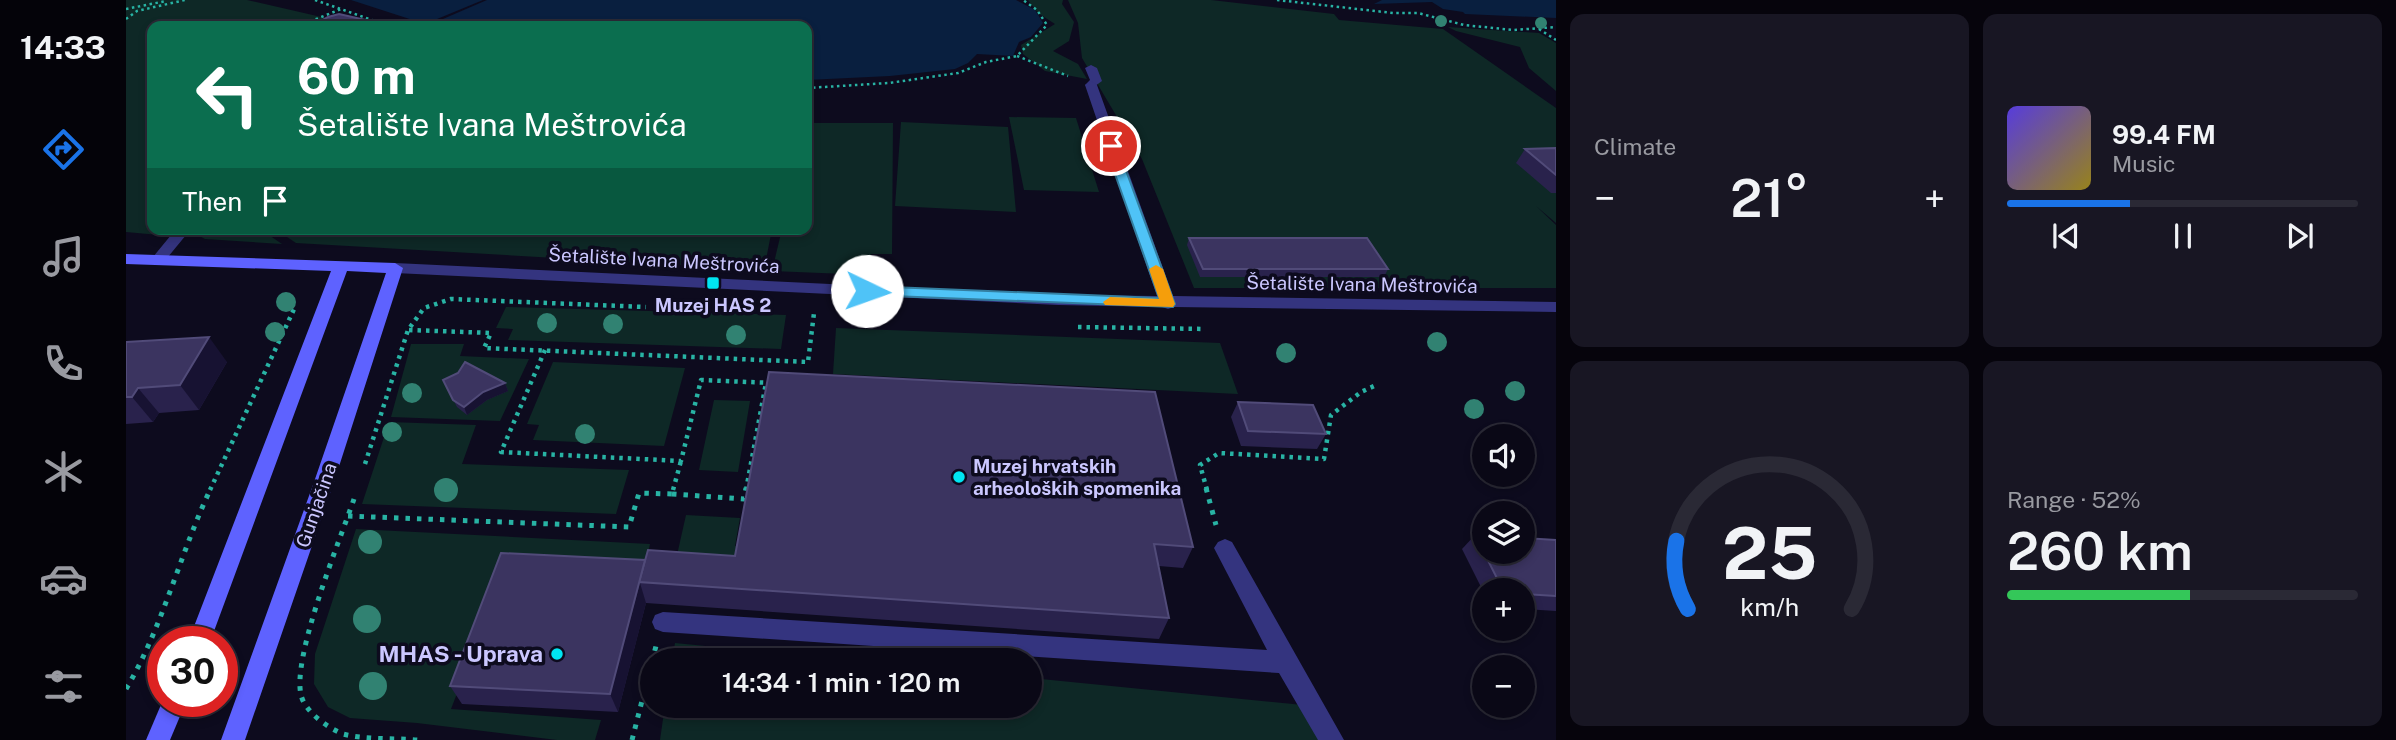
<!DOCTYPE html>
<html lang="en">
<head>
<meta charset="utf-8">
<style>
  :root { --surface:#0a0816; --page:#181623; --text:#f1f3f6; --muted:#999aa1; --line:#2a2935; --accent:#1a73e8 }
  body { margin:0; font-family:"Public Sans",sans-serif; background:var(--page); color:var(--text); height:100vh; display:flex; flex-direction:column; font-size:26px; white-space:nowrap }
  * { box-sizing:border-box; margin:0 }
  p { font-size:23px; color:var(--muted) }
  .icon { flex:none; width:38px; height:38px; fill:none; stroke:currentColor; stroke-width:2; stroke-linecap:round; stroke-linejoin:round }
  .map { position:relative; flex:1; overflow:hidden }
  .drawer { display:flex; flex-direction:column; gap:14px; padding:14px; background:#06040c; width:840px }
  .drawer>* { flex:none }
  .top-card { position:absolute; left:21px; top:21px; width:665px; height:214px; border-radius:14px; box-shadow:0 4px 10px #0003,0 0 0 2px var(--line); background:#0b6e4f; color:#fff; overflow:hidden }
  .fabs { position:absolute; left:1346px; top:424px; display:grid; gap:14px }
  .fabs a { display:grid; place-items:center; width:63px; height:63px; border-radius:50%; background:var(--surface); box-shadow:0 4px 10px #0003,0 0 0 2px var(--line); font-size:35px }
  .speed { position:absolute; left:21px; top:626px; display:flex; gap:14px; font-size:35px; font-weight:700; text-align:center }
  .speed>* { display:grid; place-content:center; width:91px; height:91px; border-radius:50%; background:var(--surface); box-shadow:0 4px 10px #0003,0 0 0 2px var(--line); line-height:1 }
  .speed .limit { border:10px solid #d22; background:#fff; color:#111 }
  .pin { position:absolute; display:grid; place-items:center; width:60px; height:60px; color:#fff; margin:-30px; border:4px solid #fff; border-radius:50%; box-shadow:0 2px 7px #0007 }
  .me { position:absolute; width:77px; margin:-38px; rotate:93deg; stroke-linejoin:round; filter:drop-shadow(0 0 5px #0008) }
  .turn { display:flex; align-items:center; gap:24px; height:147px; padding:0 35px; font-size:32px }
  .turn .icon { width:91px; height:91px; stroke-width:2.5 }
  .turn b { display:block; font-size:49px; line-height:60px }
  .then { display:flex; align-items:center; height:66px; padding:0 35px; background:#0003; gap:14px; font-size:26px }
  .big { font-size:52px; font-weight:600; line-height:1.1 }
  .drawer .tile { flex:1; display:flex; flex-direction:column; justify-content:center; gap:10px; min-width:0; padding:0 24px; border-radius:14px; background:var(--page) }
  .drawer .dial { align-items:center; gap:0 }
  .dial svg { height:182px; overflow:visible; fill:none; stroke:var(--line); stroke-width:7; stroke-linecap:round; text-anchor:middle }
  .dial text { fill:var(--text); stroke:none }
  .song { display:flex; align-items:center; gap:21px }
  .cover { width:84px; height:84px; border-radius:10px; background:linear-gradient(135deg,hsl(250 70% 55%),hsl(50 70% 35%)) }
  .played { height:7px; border-radius:4px; background:linear-gradient(90deg,var(--accent) 35%,var(--line) 35%) }
  .keys { display:flex; justify-content:space-around; direction:ltr }
  .heat { display:flex; justify-content:space-between; align-items:center; font-size:38px; direction:ltr }
  .charge { height:10px; border-radius:5px; background:linear-gradient(90deg,#34c759 52%,var(--line) 0) }
  .drawer .tiles { flex:1; display:grid; gap:14px; grid-template-columns:repeat(2,1fr) }
  .trip { position:absolute; left:514px; top:648px; width:402px; height:70px; border-radius:35px; background:var(--surface); box-shadow:0 4px 10px #0003,0 0 0 2px var(--line); font-weight:600; line-height:70px; text-align:center }
  main { display:flex; flex:1; min-height:0 }
  .dock { display:flex; flex-direction:column; width:126px; justify-content:space-around; align-items:center; background:#040309; color:var(--muted) }
  .dock .icon { width:49px; height:49px }
  .dock .on { color:var(--accent) }
  .dock b { font-size:32px; color:var(--text) }
  .map>svg:first-child { display:block }
  .green { fill:#0e2826 }
  .water { fill:#091f3f }
  .lines { fill:none; stroke-linecap:round; stroke-linejoin:round }
  .path-far2 { stroke:#28b3a4; stroke-width:2.5; stroke-dasharray:2.5 3.5; stroke-linecap:butt }
  .path-far1 { stroke:#28b3a4; stroke-width:4.5; stroke-dasharray:3.5 5; stroke-linecap:butt }
  .path { stroke:#28b3a4; stroke-width:5; stroke-dasharray:4.5 7; stroke-linecap:butt }
  .service { fill:#34347f; fill-rule:evenodd }
  .minor { fill:#34347f; fill-rule:evenodd }
  .secondary { fill:#5e62ff; fill-rule:evenodd }
  .tree { fill:#318272 }
  .wall { fill:#29224c }
  .shaded-wall { fill:#171232 }
  .building { fill:#3b3460; stroke:#514b79; stroke-width:2 }
  .route { fill:#4fc3f7; stroke:#337fa1; stroke-width:2 }
  .slow { fill:#f59e0b }
  .poi-dot { fill:#00e5f2; stroke:#0d0b1e; stroke-width:2.5 }
  .labels { text-anchor:middle; stroke-width:7; stroke-linejoin:round; paint-order:stroke }
  .street-label { font-size:19px; fill:#cbc7ff; stroke:#0d0b1e }
  .poi-label { font-size:19px; font-weight:bold; fill:#cbc7ff; stroke:#0d0b1e }
  .near-poi-label { font-size:23px; font-weight:bold; fill:#cbc7ff; stroke:#0d0b1e; text-anchor:end }
</style>
</head>
<body>
<main>
<nav class="dock">
<b>14:33</b>
<svg class="icon on" aria-label="directions" viewBox="0 0 24 24"><path d="M12 3l9 9-9 9-9-9zM9 14v-3h6M13 9l2 2-2 2"/></svg>
<svg class="icon" aria-label="music" viewBox="0 0 24 24"><path d="M9 18V5l10-2v13"/><circle cx="6" cy="18" r="3"/><circle cx="16" cy="16" r="3"/></svg>
<svg class="icon" aria-label="phone" viewBox="0 0 24 24"><path d="M5 4h4l2 5-3 2q2 4 5 5l2-3 5 2v4C11 20 4 13 5 4z"/></svg>
<svg class="icon" aria-label="climate" viewBox="0 0 24 24"><path d="M12 3v18M4 7l16 10M4 17L20 7"/></svg>
<svg class="icon" aria-label="car" viewBox="0 0 24 24"><path d="M5 17H2v-5l4-1 3-4h7l3 4 3 1v5h-3M9 17h6M6 11h13"/><circle cx="7" cy="17" r="2"/><circle cx="17" cy="17" r="2"/></svg>
<svg class="icon" aria-label="filters" viewBox="0 0 24 24"><path d="M4 7h16M4 17h16"/><circle cx="9" cy="7" r="2"/><circle cx="15" cy="17" r="2"/></svg>
</nav>
<div class="map">
<svg width="1430" height="740" viewBox="0 0 1430 740">
  <rect width="100%" height="100%" fill="#0d0b1e"/>
  <g class="green">
    <path d="M0,0h121l83,19 -14,7h-164v203h12l-5,6 -33,-3z"/>
    <path d="M902,0h35l-1,4 12,18 -5,19 -16,10 25,13 9,15 -42,-8 -22,-17 -2,-9 34,-21 -17,-11z"/>
    <path d="M942,0h143l123,14 5,6 104,9 113,79v115l-20,-17 20,19v63h-362l-52,-129 -60,-101 -4,-35z"/>
    <path d="M1322,27l91,6 17,10v48l-27,-23 -9,-21 -64,-16z"/>
    <path d="M883,117l67,1 23,74 -75,-2z"/>
    <path d="M775,122l107,5 8,85 -121,-6z"/>
    <path d="M681,123h86l-1,131h-21l-1,21 -98,-4 10,-42h25z"/>
    <path d="M71,229h63l22,15 -77,-5 -11,-6z"/>
    <path d="M149,229h497l-8,41 -468,-27z"/>
    <path d="M380,307l280,8 -5,34 -273,-9 5,-11 -17,-1z"/>
    <path d="M710,328l384,15 18,51 -405,-20z"/>
    <path d="M285,344h53l-4,12 69,3 -29,62 -109,-4z"/>
    <path d="M427,362l132,6 -21,78 -131,-6 6,-15 -12,-1z"/>
    <path d="M588,400l36,1 -12,71 -39,-2z"/>
    <path d="M263,422l87,3 -14,39 167,6 -13,44 -254,-10z"/>
    <path d="M560,515l54,3 -5,28 33,2 -3,21 -90,-5z"/>
    <path d="M230,529l294,15 -6,28 -137,-8 -56,145 150,11 -6,20h-38l-140,-17 -67,-5 -22,-11 -14,-23 1,-30z"/>
    <path d="M549,643l171,17h-174z"/>
    <path d="M905,678l272,27 20,35h-663l5,-35h366z"/>
  </g>
  <g class="water">
    <path d="M225,0h132l-58,24z"/>
    <path d="M361,0h529l19,10 8,13 -12,14 -12,5 -6,14 -36,-2 -9,9 -13,6 -65,7 -83,4v-54h-366l-5,-4z"/>
    <path d="M1256,0h174v18l-91,-4 -2,-2 -20,-3 -11,-7 -58,2z"/>
  </g>
  <g class="lines">
    <g class="path-far2">
      <path d="M189,0l74,26"/>
      <path d="M1151,0l116,13h25l46,12 49,5 43,-3"/>
      <path d="M0,9l40,-8"/>
      <path d="M0,19l11,-8 48,-11"/>
      <path d="M173,26l42,-17"/>
      <path d="M1413,29l17,11"/>
      <path d="M891,56l51,20"/>
      <path d="M681,88l82,-5 69,-10 28,-11 31,-6 30,-31 -10,-15 -14,-10"/>
    </g>
    <g class="path-far1">
      <path d="M952,327l127,2"/>
      <path d="M283,330l82,3 -7,15 324,14 6,-49"/>
      <path d="M419,350l-44,102 180,9 20,-81 72,3"/>
      <path d="M239,464l43,-134 16,-22 27,-9 195,8"/>
      <path d="M84,490l85,-183"/>
      <path d="M547,490l8,-29"/>
      <path d="M620,490l20,-107"/>
      <path d="M1081,490l-7,-25 19,-12 105,6 7,-44 30,-23 13,-6"/>
    </g>
    <g class="path">
      <path d="M1080,488l10,37"/>
      <path d="M546,494l72,5 2,-11"/>
      <path d="M228,499c-14,41 -62,157 -53,196 4,17 27,33 42,39 23,6 51,4 75,6"/>
      <path d="M222,516l281,11 10,-34 33,1 2,-6"/>
      <path d="M0,689c37,-62 54,-136 85,-201"/>
      <path d="M506,740l24,-94"/>
    </g>
    <g class="service">
      <path d="M965,65l6,3 5,13 -11,8 -6,-4 5,-5 -5,-12z"/>
      <path d="M1099,539l7,3 112,198h-26l-39,-67 -616,-41 -8,-3 -3,-7 3,-7 8,-3 604,38 -53,-102 4,-6z"/>
    </g>
    <g class="minor">
      <path d="M965,81l6,4 76,211 383,6v10l-382,-5 -6,2 -6,-2 -104,-2 -663,-32 -8,-5 8,-5 663,32 99,1 -72,-211z"/>
      <path d="M50,229h15l-28,34h-10l-3,-3 3,-3z"/>
    </g>
    <g class="secondary">
      <path d="M0,254l269,9 8,5 -69,214 -89,258h-24l93,-258 72,-209 -39,-2 -137,371h-22l143,-371 -205,-7z"/>
      <path d="M37,700l23,2 -16,38h-24z"/>
    </g>
  </g>
  <g class="tree">
    <circle cx="1315" cy="21" r="6"/>
    <circle cx="1415" cy="23" r="6"/>
    <circle cx="160" cy="302" r="10"/>
    <circle cx="421" cy="323" r="10"/>
    <circle cx="487" cy="324" r="10"/>
    <circle cx="149" cy="332" r="10"/>
    <circle cx="610" cy="335" r="10"/>
    <circle cx="1311" cy="342" r="10"/>
    <circle cx="1160" cy="353" r="10"/>
    <circle cx="1389" cy="391" r="10"/>
    <circle cx="286" cy="393" r="10"/>
    <circle cx="1348" cy="409" r="10"/>
    <circle cx="266" cy="432" r="10"/>
    <circle cx="459" cy="434" r="10"/>
    <circle cx="320" cy="490" r="12"/>
    <circle cx="244" cy="542" r="12"/>
    <circle cx="241" cy="619" r="14"/>
    <circle cx="247" cy="686" r="14"/>
  </g>
  <g class="wall">
    <path d="M1430,148v45h-5l-35,-30 9,-14z"/>
    <path d="M198,229h61l-5,7 -54,-4z"/>
    <path d="M1063,238l199,31 -4,8h-184l-13,-32z"/>
    <path d="M0,342l101,20 -28,48 -40,3 -6,9 -27,2z"/>
    <path d="M643,372l424,175 -10,21 -24,-2 10,52 -10,21 -513,-36 -28,109 -156,-8 -12,-18 195,-126 90,-4z"/>
    <path d="M317,380l62,3 3,8 -21,9 -20,15 -10,-8z"/>
    <path d="M1112,402l88,32 -9,15 -76,-3 -10,-29z"/>
    <path d="M1349,535l81,5v71l-34,-2v-19h-38v3l-22,-44z"/>
  </g>
  <g class="shaded-wall">
    <path d="M251,229h8l-5,7z"/>
    <path d="M83,337l18,25 -28,48 -19,-25z"/>
    <path d="M379,383l3,8 -21,9 -20,15 -3,-8 19,-15z"/>
    <path d="M12,388l21,25 -6,9 -21,-25z"/>
    <path d="M514,583l6,20 -28,109 -8,-18z"/>
  </g>
  <g class="building">
    <path d="M213,14l49,11 -2,1h-74l16,-9z"/>
    <path d="M1430,148v27l-31,-26z"/>
    <path d="M1063,238h178l21,31h-185z"/>
    <path d="M83,337l-29,48 -42,3 -6,9h-6v-55z"/>
    <path d="M339,362l40,21 -22,9 -19,15 -11,-7 -10,-20 15,-7z"/>
    <path d="M643,372l386,20 38,155 -39,-3 15,74 -530,-36 9,-32 87,6z"/>
    <path d="M1112,402l75,3 13,29 -78,-3z"/>
    <path d="M1349,535l9,1v15h38v-13l34,2v56l-34,-2v-4h-19z"/>
    <path d="M375,553l144,7 -35,134 -160,-8z"/>
  </g>
  <path class="route" d="M985,142l6,4 58,158 -2,3 -306,-12 -7,-4 7,-5 292,12 -54,-152z"/>
  <path class="slow" d="M1030,265l7,4 12,35 -2,3 -68,-2 -2,-3 7,-5 49,2 -10,-30z"/>
  <g class="poi-dot">
    <rect x="580" y="276" width="14" height="14" rx="3.5"/>
    <circle cx="833" cy="477" r="7"/>
    <circle cx="431" cy="654" r="7"/>
  </g>
  <g class="labels">
    <g class="street-label">
      <text transform="translate(538 260) rotate(3)" y="7">Šetalište Ivana Meštrovića</text>
      <text transform="translate(1236 284) rotate(1)" y="7">Šetalište Ivana Meštrovića</text>
      <text transform="translate(190 505) rotate(-71)" y="7">Gunjačina</text>
    </g>
    <g class="poi-label">
      <text x="587" y="312">Muzej HAS 2</text>
      <text x="847" y="473" text-anchor="start">Muzej hrvatskih<tspan x="847" dy="22">arheoloških spomenika</tspan></text>
    </g>
    <g class="near-poi-label">
      <text x="417" y="662">MHAS - Uprava</text>
    </g>
  </g>
</svg>
<div class="fabs">
<a><svg class="icon" aria-label="sound" viewBox="0 0 24 24"><path d="M4 9h4l5-4v14l-5-4H4zM17 9q2 3 0 6"/></svg></a>
<a><svg class="icon" aria-label="layers" viewBox="0 0 24 24"><path d="M12 4l9 5-9 5-9-5zM3 14l9 5 9-5"/></svg></a>
<a>+</a>
<a>−</a>
</div>
<div class="speed"><div class="limit">30</div></div>
<div class="pin" style="left:985px;top:146px;background:#d93025"><svg class="icon" aria-label="arrive" viewBox="0 0 24 24"><path d="M6 21V4h12l-3 4 3 4H6"/></svg></div>
<svg class="me" style="left:741px;top:291px" viewBox="-20 -20 40 40"><circle r="19" fill="#fff"/><path d="M0-13L10 11 0 6-10 11z" fill="#4fc3f7"/></svg>
<div class="trip">14:34 · 1 min · 120 m</div>
<div class="top-card">
<div class="turn"><svg class="icon" aria-label="left" viewBox="0 0 24 24"><path d="M17 20v-9H6M10 6l-5 5 5 5"/></svg><div><b>60 m</b>Šetalište Ivana Meštrovića</div></div>
<div class="then">Then<svg class="icon" aria-label="arrive" viewBox="0 0 24 24"><path d="M6 21V4h12l-3 4 3 4H6"/></svg></div>
</div>
</div>
<section class="drawer">
<div class="tiles">
<div class="tile"><p>Climate</p>
<div class="heat"><a>−</a><b class="big">21°</b><a>+</a></div>
</div>
<div class="tile">
<div class="song"><i class="cover"></i><div><b>99.4 FM</b><p>Music</p></div></div>
<div class="played"></div>
<div class="keys"><svg class="icon" aria-label="previous" viewBox="0 0 24 24"><path d="M18 5L8 12l10 7zM5 5v14"/></svg><svg class="icon" aria-label="pause" viewBox="0 0 24 24"><path d="M8 5v14M16 5v14"/></svg><svg class="icon" aria-label="next" viewBox="0 0 24 24"><path d="M6 5l10 7-10 7zM19 5v14"/></svg></div>
</div>
<div class="tile dial"><svg viewBox="0 0 100 80">
<path d="M14 69A42 42 0 1 1 86 69"/>
<path d="M14 69A42 42 0 0 1 9 39" stroke="#1a73e8"/>
<text x="50" y="56" font-size="32" font-weight="700">25</text>
<text x="50" y="72" font-size="11">km/h</text>
</svg></div>
<div class="tile"><p>Range · 52%</p><b class="big">260 km</b><div class="charge"></div></div>
</div>
</section>
</main>
</body>
</html>
